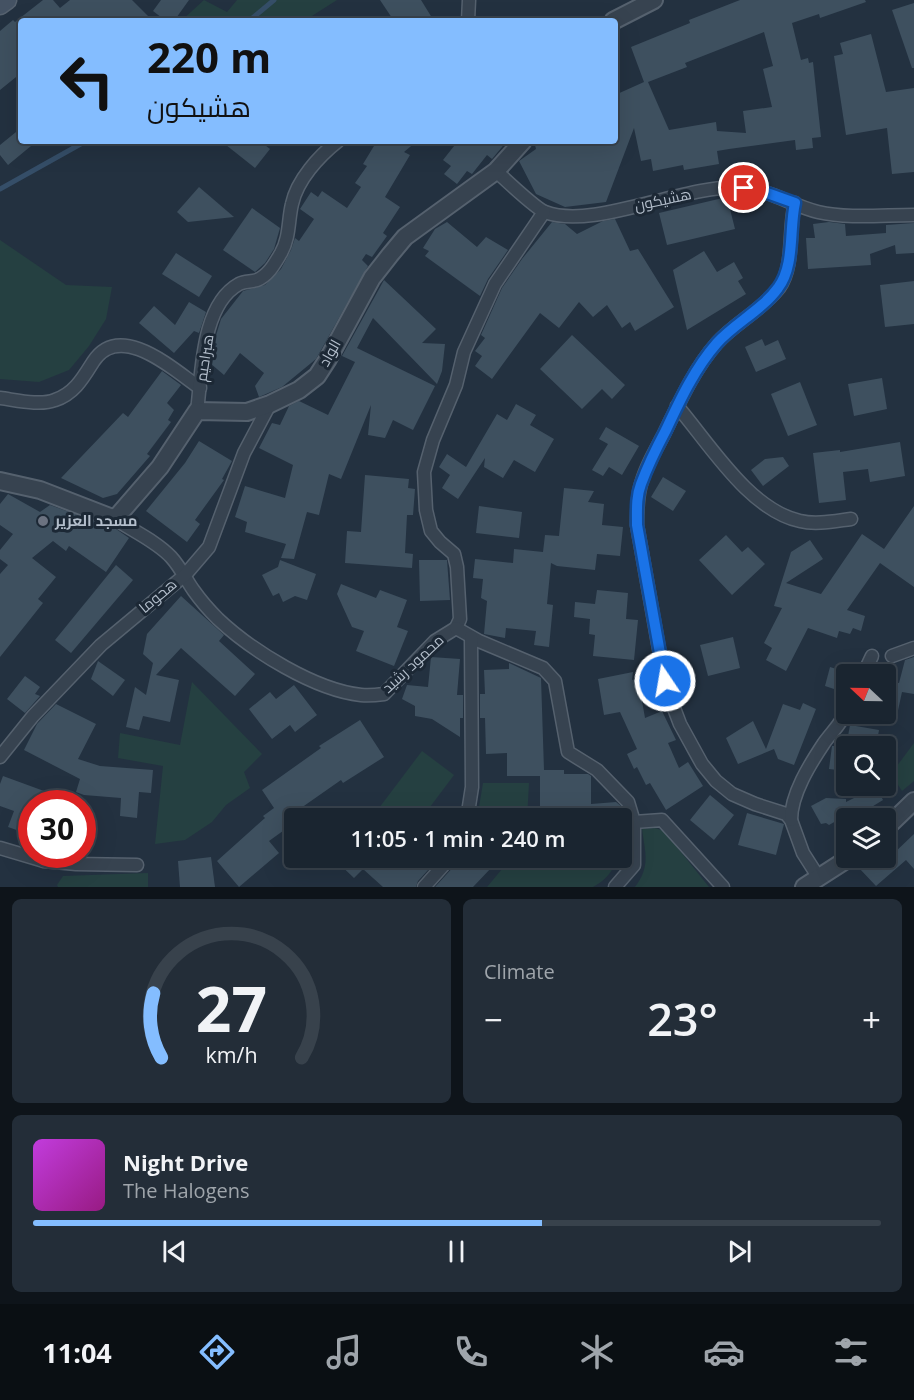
<!DOCTYPE html>
<html lang="en">
<head>
<meta charset="utf-8">
<style>
  :root { --surface:#1a2530; --page:#232d38; --text:#f1f3f6; --muted:#9fa5ab; --line:#38424c; --accent:#84bdff }
  body { margin:0; font-family:"Open Sans",Cairo,sans-serif; background:var(--page); color:var(--text); height:100vh; display:flex; flex-direction:column; font-size:22px; white-space:nowrap }
  * { box-sizing:border-box; margin:0 }
  p { font-size:20px; color:var(--muted) }
  .icon { flex:none; width:33px; height:33px; fill:none; stroke:currentColor; stroke-width:2; stroke-linecap:round; stroke-linejoin:round }
  .map { position:relative; height:887px; overflow:hidden }
  .drawer { display:flex; flex-direction:column; gap:12px; padding:12px; background:#0e141a; flex:1 }
  .drawer>* { flex:none }
  .hud { position:absolute; left:18px; top:18px; width:600px; height:126px; border-radius:6px; box-shadow:0 6px 24px #0002,0 0 0 2px var(--line); background:#84bdff; color:#111; overflow:hidden }
  .needle { width:39px; rotate:292deg }
  .controls { position:absolute; left:836px; top:664px; display:grid; gap:12px }
  .controls a { display:grid; place-items:center; width:60px; height:60px; border-radius:6px; background:var(--surface); box-shadow:0 6px 24px #0002,0 0 0 2px var(--line); font-size:30px }
  .speed { position:absolute; left:18px; top:790px; display:flex; gap:12px; font-size:30px; font-weight:700; text-align:center }
  .speed>* { display:grid; place-content:center; width:78px; height:78px; border-radius:50%; background:var(--surface); box-shadow:0 6px 24px #0002,0 0 0 2px var(--line); line-height:1 }
  .speed .limit { border:9px solid #d22; background:#fff; color:#111 }
  .pin { position:absolute; display:grid; place-items:center; width:51px; height:51px; color:#fff; margin:-26px; border:3px solid #fff; border-radius:50%; box-shadow:0 2px 6px #0007 }
  .me { position:absolute; width:66px; margin:-33px; rotate:348deg; stroke-linejoin:round; filter:drop-shadow(0 0 4px #0008) }
  .turn { display:flex; align-items:center; gap:21px; height:126px; padding:0 30px; font-size:27px }
  .turn .icon { width:78px; height:78px; stroke-width:2.5 }
  .turn b { display:block; font-size:42px; line-height:51px }
  .big { font-size:45px; font-weight:600; line-height:1.1 }
  .drawer .widget { flex:1; display:flex; flex-direction:column; justify-content:center; gap:9px; min-width:0; padding:0 21px; border-radius:9px; background:var(--page) }
  .drawer .dial { align-items:center; gap:0 }
  .dial svg { height:156px; overflow:visible; fill:none; stroke:var(--line); stroke-width:7; stroke-linecap:round; text-anchor:middle }
  .dial text { fill:var(--text); stroke:none }
  .song { display:flex; align-items:center; gap:18px }
  .cover { width:72px; height:72px; border-radius:9px; background:linear-gradient(135deg,hsl(290 70% 55%),hsl(310 70% 35%)) }
  .played { height:6px; border-radius:3px; background:linear-gradient(90deg,var(--accent) 60%,var(--line) 60%) }
  .keys { display:flex; justify-content:space-around; direction:ltr }
  .heat { display:flex; justify-content:space-between; align-items:center; font-size:33px; direction:ltr }
  .drawer .tiles { flex:1; display:grid; gap:12px; grid-template-columns:1fr 1fr }
  .widget:last-child { grid-column:span 2 }
  .trip { position:absolute; left:284px; top:808px; width:348px; height:60px; border-radius:6px; background:var(--surface); box-shadow:0 6px 24px #0002,0 0 0 2px var(--line); font-weight:600; line-height:60px; text-align:center }
  .tabs { display:flex; height:96px; justify-content:space-around; align-items:center; background:#0a0f13; color:var(--muted) }
  .tabs .icon { width:42px; height:42px }
  .tabs .on { color:var(--accent) }
  .tabs b { font-size:27px; color:var(--text) }
  .map>svg:first-child { display:block }
  .green { fill:#254041 }
  .lines { fill:none; stroke-linecap:round; stroke-linejoin:round }
  .stream { stroke:#354e68; stroke-width:5 }
  .building { fill:#3e505f; fill-rule:evenodd }
  .minor-casing { stroke:#55616e; stroke-width:15 }
  .tertiary-casing { stroke:#55616e; stroke-width:20 }
  .secondary-casing { stroke:#55616e; stroke-width:21 }
  .minor { stroke:#374350; stroke-width:12 }
  .tertiary { stroke:#374350; stroke-width:16 }
  .secondary { stroke:#445263; stroke-width:18 }
  .route-casing { stroke:#114b97; stroke-width:15 }
  .route { stroke:#1a73e8; stroke-width:10 }
  .worship-dot { fill:#6b7280; stroke:#1c2835; stroke-width:2 }
  .labels { text-anchor:middle; stroke-width:6; stroke-linejoin:round; paint-order:stroke }
  .street-label { font-size:15px; fill:#b3becb; stroke:#1c2835 }
  .poi-label { font-size:15px; font-weight:bold; fill:#b3becb; stroke:#1c2835; text-anchor:start }
</style>
</head>
<body>
<div class="map">
<svg width="914" height="887" viewBox="0 0 914 887">
  <rect width="100%" height="100%" fill="#233140"/>
  <g class="green">
    <path d="M204,0l23,12 10,-12h100l-33,21h-123z"/>
    <path d="M0,240l66,45 46,2 -6,32 -17,27 -20,24 -30,12 -39,-3z"/>
    <path d="M192,682l70,72 -18,18 6,16 -24,17 -14,17 -27,18 -30,4 8,-78 -45,-8 2,-25 60,12z"/>
    <path d="M914,743v38l-12,10 -11,-17z"/>
    <path d="M422,751l32,24 -33,44h-28l-14,-11z"/>
    <path d="M483,783h46l-2,36h-50z"/>
    <path d="M655,828l9,3 45,56h-74c16,-21 10,-34 7,-58z"/>
    <path d="M491,858h127c-6,14 -12,22 -25,29h-106l15,-18z"/>
    <path d="M148,873v14h-90l-1,-2 6,-9z"/>
  </g>
  <g class="lines">
    <g class="stream">
      <path d="M249,21l25,-21"/>
      <path d="M0,189l86,-48"/>
    </g>
  </g>
  <g class="building">
    <path d="M43,0h10l7,8 10,-8h62l21,21h-132v52l-21,17v-59l13,-11 2,2z"/>
    <path d="M161,0h28l-15,21h-8l-13,-10z"/>
    <path d="M380,0h41l13,21h-40z"/>
    <path d="M740,0h125l1,2 -46,16 -1,-4 -27,9 9,37 7,-2 1,5 4,-1 8,75 -9,1 1,10 -17,2 -1,-10 -66,9 -12,2 2,13 -35,6 -1,-5 -30,6 -2,-12 -10,2 -7,-33 -28,74 -41,5 -29,-13 -17,-33 17,-12 -2,-8h81v-46l29,-13 -13,-35 59,-24 -1,-3zM764,32l9,34 -10,3 9,38 -29,4 3,22 -29,-2 -1,-9 -47,8 -21,-48 39,-15 -2,-4z"/>
    <path d="M914,3v65h-2l-20,-58z"/>
    <path d="M871,34l15,58 28,-4v84l-22,2 -5,-46 -41,7 -12,-79 9,-2 -3,-11z"/>
    <path d="M21,128v13h16l-29,24 -8,-10v-10z"/>
    <path d="M221,141h39l10,8 -15,19z"/>
    <path d="M377,141h40l-13,11 6,3 -25,42 15,10 -17,26 4,3 -15,21 -6,-3 -4,6 6,6 -52,93 -34,28 -23,10 -4,-11 9,-13 -24,-20 -16,22 -14,-12 2,-11 5,-8 -3,-2 7,-23 22,-28 22,-6 16,-16 10,-19 4,-12 4,3 15,-22 -14,-10 11,-17 7,5 4,-6 25,17 14,-21 -6,-4 12,-17 -4,-2z"/>
    <path d="M458,141h49l-15,18 -5,-4 -15,19 -5,-3 -10,13 -13,-10 7,-8 -8,-6z"/>
    <path d="M199,187l35,30 -46,5 -11,-10z"/>
    <path d="M727,197l8,32 -68,16 -8,-32z"/>
    <path d="M252,208l28,20 -6,21 -9,14 -10,9 -32,-22z"/>
    <path d="M615,219l15,32 8,-2 36,58 -39,24 -5,-9 -8,6 -15,-23 -14,12 -14,-15 -20,26 -19,-15 -48,66 -17,-13 7,-10 -7,-5 10,-13 -4,-3 21,-47 20,-29 30,-37 13,2 12,10 26,-13z"/>
    <path d="M447,222l30,25 9,-10 22,13 -20,29 -8,17 -55,-40 4,-5 -6,-3 12,-19z"/>
    <path d="M829,222l16,2 1,12 40,-3v-8l28,-2v30l-18,1 -1,-9 -25,9 1,11 -63,4 -2,-31h9l-2,-14z"/>
    <path d="M704,251l13,21 17,-10 9,16 -5,3 8,13 -59,36 -14,-60z"/>
    <path d="M176,253l36,23 -13,21 -37,-23z"/>
    <path d="M384,280l52,49 -14,14 23,1 -3,27 -5,13 -64,-66 -16,30 78,38 -22,44 -20,-10 -8,18 -17,-3 3,-30 -30,74 -12,-5 -10,41 -12,-3 -13,47 -13,-1 5,-14 -41,-12 2,-10 -12,-5 10,-31 40,12 8,-33 -34,-17 13,-25 8,2 9,-19 10,-5 29,14 27,-53 -13,-6z"/>
    <path d="M914,281v43l-29,3 -5,-42z"/>
    <path d="M189,302l17,10 -7,21 -5,-2 -20,22 -35,-30 15,-17 21,19z"/>
    <path d="M572,335l53,50 -13,14 -10,-10 -20,20 -42,-40z"/>
    <path d="M762,339l3,7 13,-6 8,19 -30,13 -11,-25z"/>
    <path d="M162,371l19,14 -14,18 7,7 -6,10 3,2 -24,32 3,2 -33,38 -14,4 -42,-20 62,-65 5,4z"/>
    <path d="M882,378l5,31 -33,7 -6,-32z"/>
    <path d="M800,382l17,43 -29,11 -17,-42z"/>
    <path d="M516,404l20,11 -6,10 24,14 -19,33 -21,-12 -11,18 -19,-11 1,-9 -27,41 -16,-11 8,-13 -11,-8 8,-13 19,13 31,-53 10,6z"/>
    <path d="M606,427l33,19 -17,29 -13,-8 -6,9 -11,-6 16,-26 -9,-5z"/>
    <path d="M199,441l33,20 -10,18 2,1 -29,40 5,4 -13,18 -41,-31 39,-48z"/>
    <path d="M900,442l5,34 -35,6 -2,-13 -25,3 3,28 -27,3 -6,-50 27,-3v2z"/>
    <path d="M783,457l6,9 -26,20 -12,-16 14,-11z"/>
    <path d="M365,475l44,4 -1,9 7,1 -2,26h-6l-2,38 8,1 -1,14 -67,-5 2,-32 14,1z"/>
    <path d="M663,477l23,14 -13,20 -22,-14z"/>
    <path d="M564,488l30,3 -6,11 16,2 -2,21 21,2 -3,29 -23,-2 -2,16 -38,-4 -6,-3 -4,41 6,1 -4,42 -15,-2 2,-14 -30,-3 -1,10 -21,-4 3,-33 -6,-3 2,-19 -10,-1 2,-19 38,4 1,-14 29,3 2,-17 14,1z"/>
    <path d="M8,494l32,18 10,-7 66,24 13,9 -23,34 -37,-26 -3,5 -13,-10 -21,17 24,19 -18,22 5,4 -43,54v-83l8,-9 -8,-6v-9l13,-16 -13,-9v-21z"/>
    <path d="M479,506l43,6 -3,26 -43,-5z"/>
    <path d="M914,506v81l-34,-24 -33,47 18,6 -4,15 -8,-3 -3,6 -11,-3 -2,7 -29,-10 -22,43 -20,-11 6,-12 -8,-5 18,-35 -8,-2 17,-54 19,-12 13,19 -37,24 35,11 41,-60 22,15z"/>
    <path d="M726,535l16,17 6,-5 17,17 -33,31 -33,-35z"/>
    <path d="M280,560l36,14 -9,26 -12,-4 -12,6 -4,-9 -6,3 -11,-21 16,-8z"/>
    <path d="M419,560h28l3,40 -30,1z"/>
    <path d="M116,565l17,15 -62,73 -16,-13z"/>
    <path d="M341,584l35,14 4,-8 27,10 -10,27 11,4 -14,35 -38,-15 8,-20 -12,-4 -15,-33z"/>
    <path d="M597,590l31,3 -2,26 12,1 -4,40 -41,-4 2,-21 -6,-1 1,-15 -16,-2 1,-15 20,2z"/>
    <path d="M181,596l43,39 -5,6 36,33 -20,22 -54,-48 -25,27 23,5 -9,42 -27,-6 -4,14 -13,-3 9,-40 11,8 7,-32 -10,-9 4,-20z"/>
    <path d="M733,637l7,31 -32,8 -8,-31z"/>
    <path d="M431,657l29,2 -3,36h6v23h-3v19l-28,-18 -17,-3v-10l-13,-7 5,-14 21,2z"/>
    <path d="M914,657v37l-12,-2 -5,23 -12,-3v-32l14,3 6,-23z"/>
    <path d="M98,661l27,19 -12,16 -22,-17z"/>
    <path d="M509,663l32,15 3,92h20v4h24l3,2v28l25,-2 5,4 3,13h-84v-43h-33v-23l-21,1 -1,-36h-5v-24h5l-1,-24 25,-1z"/>
    <path d="M830,667l16,5v21l-21,-7z"/>
    <path d="M633,672l-1,8 6,-2 7,40 17,-7 14,29 -8,3 11,25 9,-6 15,24 -37,24 -16,-27 -4,2 -9,-18 -3,2 -7,-15 10,-5 -17,-37 -16,3 -6,-36z"/>
    <path d="M25,676l15,11 -5,7 5,2 -15,17 -18,-14z"/>
    <path d="M294,685l23,30 -22,17 -5,-7 -18,14 -23,-30 21,-17 6,7z"/>
    <path d="M803,703l13,6 -22,56 -16,-6 -4,-10 -36,15 -12,-26 27,-17 13,28 17,-45 17,6z"/>
    <path d="M56,704l40,20 -18,35 22,7 53,4 -2,23 -12,-1 -2,26 -17,-2 1,-18 -37,-3 -8,-3 4,-13 -56,-29 13,-26z"/>
    <path d="M360,720l24,37 -41,26 -2,-3 -40,28 5,7 -6,4h-6v4l-25,18 10,12 -40,34 -22,-26 48,-43 -2,-2 11,-8 -12,-18 59,-42 -2,-2z"/>
    <path d="M850,725l29,5 -3,17h-31l1,24 -17,-2 3,-23h7l9,-10z"/>
    <path d="M3,776l41,15 -5,13h-7v22l-4,8 -20,-7 6,-16 -14,-5v-22z"/>
    <path d="M876,787l7,13 -31,19h-6v3l-6,5 -4,-6 -7,4 -3,-2 -5,1 -10,-18 15,-8 20,1v3z"/>
    <path d="M710,795l24,20 -20,25 -24,-20z"/>
    <path d="M747,813l37,11 -8,31 -38,-10z"/>
    <path d="M914,834v35l-8,-9 -30,26 -17,-18 12,-10h14v-11l7,8z"/>
    <path d="M211,857l4,30h-35l-2,-26z"/>
    <path d="M333,858h106l-21,23 -2,6h-33l-20,-18 -9,9z"/>
    <path d="M458,858h24l10,9 -19,20h-38l21,-23z"/>
  </g>
  <g class="lines">
    <g class="minor-casing">
      <g id="minor">
        <path d="M468,21l1,-21"/>
        <path d="M496,171c10,9 39,37 49,41 50,19 142,-30 199,-24 26,2 49,18 74,24 30,7 65,3 96,3"/>
        <path d="M795,203c-7,25 0,63 -16,85 -17,22 -44,35 -62,55 -23,26 -38,60 -53,91 -9,17 -20,36 -24,54 -3,13 -3,24 -3,37l25,141 7,29 11,29 22,40 14,17 16,13 23,10 31,10 5,6 12,33 16,25"/>
        <path d="M0,398c16,2 40,8 55,2 19,-6 28,-22 38,-38 27,-42 81,8 107,26"/>
        <path d="M677,406c32,37 72,104 123,115 16,4 35,0 51,-2"/>
        <path d="M197,411c5,-37 4,-106 42,-127 6,-3 12,-2 18,-4 12,-5 18,-17 24,-27 9,-16 7,-33 11,-49 5,-24 27,-48 46,-63"/>
        <path d="M115,519c18,12 41,22 56,38 10,11 15,23 23,34 7,10 16,20 24,28 34,32 97,71 143,76 8,1 16,0 23,-1l51,-53 21,-13"/>
        <path d="M456,628l4,-9 -3,-52 -3,-13 -14,-12 -9,-11 -5,-21 -2,-38 9,-32 23,-55 8,-33 31,-68 49,-72"/>
        <path d="M456,628l23,13 64,27 12,13 13,71 29,18 31,32 6,20 28,-2 61,67"/>
        <path d="M892,656l22,-8"/>
        <path d="M863,675l9,-19"/>
        <path d="M0,757l33,-41 68,-71 84,-70 24,-28 35,-94 26,-49"/>
        <path d="M467,819l5,-32 -1,-150"/>
        <path d="M791,820c0,-26 19,-56 33,-77 7,-10 17,-19 22,-31"/>
        <path d="M0,848l44,13 32,3 61,1"/>
        <path d="M424,887l26,-29"/>
        <path d="M615,887l19,-22v-43"/>
      </g>
    </g>
    <g class="tertiary-casing">
      <g id="tertiary">
        <path d="M613,21l41,-21"/>
        <path d="M0,481l40,9 75,29 45,-52 37,-56 50,1 23,-8 29,-14 18,-14 11,-17 44,-81 18,-23 15,-18 91,-66 27,-30"/>
        <path d="M885,829l29,-28"/>
        <path d="M804,887l45,-29"/>
      </g>
    </g>
    <g class="secondary-casing">
      <path id="secondary" d="M0,5l7,-5"/>
    </g>
    <use href="#minor" class="minor"/>
    <use href="#tertiary" class="tertiary"/>
    <use href="#secondary" class="secondary"/>
  </g>
  <g class="lines">
    <g class="route-casing">
      <path id="route" d="M665,681l-28,-156c0,-14 -1,-28 4,-41 7,-19 16,-37 25,-54 14,-30 29,-62 51,-87 18,-20 45,-33 61,-55 17,-22 11,-59 17,-85l-28,-10 -23,-5"/>
    </g>
    <use href="#route" class="route"/>
  </g>
  <circle class="worship-dot" cx="43" cy="521" r="6"/>
  <g class="labels">
    <g class="street-label">
      <text transform="translate(663 200) rotate(-12)" y="5">هشيكون</text>
      <text transform="translate(330 353) rotate(-61)" y="5">الواد</text>
      <text transform="translate(205 358) rotate(-81)" y="5">هبراحيم</text>
      <text transform="translate(158 596) rotate(-40)" y="5">هحوما</text>
      <text transform="translate(413 664) rotate(-43)" y="5">محمود رشيد</text>
    </g>
    <g class="poi-label">
      <text x="55" y="526">مسجد العزير</text>
    </g>
  </g>
</svg>
<div class="controls">
<a><svg class="needle" viewBox="-14 -14 28 28"><path d="M0-13l5 13h-10z" fill="#e53935"/><path d="M0 13l5-13h-10z" fill="#9fa5ab"/></svg></a>
<a><svg class="icon" aria-label="search" viewBox="0 0 24 24"><circle cx="10" cy="10" r="6"/><path d="M15 15l6 6"/></svg></a>
<a><svg class="icon" aria-label="layers" viewBox="0 0 24 24"><path d="M12 4l9 5-9 5-9-5zM3 14l9 5 9-5"/></svg></a>
</div>
<div class="speed"><div class="limit">30</div></div>
<div class="pin" style="left:744px;top:188px;background:#d93025"><svg class="icon" aria-label="arrive" viewBox="0 0 24 24"><path d="M6 21V4h12l-3 4 3 4H6"/></svg></div>
<svg class="me" style="left:665px;top:681px" viewBox="-20 -20 40 40"><circle r="17" fill="#1a73e8" stroke="#fff" stroke-width="3"/><path d="M0-11L8 9 0 5-8 9z" fill="#fff"/></svg>
<div class="trip">11:05 · 1 min · 240 m</div>
<div class="hud">
<div class="turn"><svg class="icon" aria-label="left" viewBox="0 0 24 24"><path d="M17 20v-9H6M10 6l-5 5 5 5"/></svg><div><b>220 m</b>هشيكون</div></div>
</div>
</div>
<section class="drawer">
<div class="tiles">
<div class="widget dial"><svg viewBox="0 0 100 80">
<path d="M14 69A42 42 0 1 1 86 69"/>
<path d="M14 69A42 42 0 0 1 10 36" stroke="#84bdff"/>
<text x="50" y="56" font-size="32" font-weight="700">27</text>
<text x="50" y="72" font-size="11">km/h</text>
</svg></div>
<div class="widget"><p>Climate</p>
<div class="heat"><a>−</a><b class="big">23°</b><a>+</a></div>
</div>
<div class="widget">
<div class="song"><i class="cover"></i><div><b>Night Drive</b><p>The Halogens</p></div></div>
<div class="played"></div>
<div class="keys"><svg class="icon" aria-label="previous" viewBox="0 0 24 24"><path d="M18 5L8 12l10 7zM5 5v14"/></svg><svg class="icon" aria-label="pause" viewBox="0 0 24 24"><path d="M8 5v14M16 5v14"/></svg><svg class="icon" aria-label="next" viewBox="0 0 24 24"><path d="M6 5l10 7-10 7zM19 5v14"/></svg></div>
</div>
</div>
</section>
<nav class="tabs">
<b>11:04</b>
<svg class="icon on" aria-label="directions" viewBox="0 0 24 24"><path d="M12 3l9 9-9 9-9-9zM9 14v-3h6M13 9l2 2-2 2"/></svg>
<svg class="icon" aria-label="music" viewBox="0 0 24 24"><path d="M9 18V5l10-2v13"/><circle cx="6" cy="18" r="3"/><circle cx="16" cy="16" r="3"/></svg>
<svg class="icon" aria-label="phone" viewBox="0 0 24 24"><path d="M5 4h4l2 5-3 2q2 4 5 5l2-3 5 2v4C11 20 4 13 5 4z"/></svg>
<svg class="icon" aria-label="climate" viewBox="0 0 24 24"><path d="M12 3v18M4 7l16 10M4 17L20 7"/></svg>
<svg class="icon" aria-label="car" viewBox="0 0 24 24"><path d="M5 17H2v-5l4-1 3-4h7l3 4 3 1v5h-3M9 17h6M6 11h13"/><circle cx="7" cy="17" r="2"/><circle cx="17" cy="17" r="2"/></svg>
<svg class="icon" aria-label="filters" viewBox="0 0 24 24"><path d="M4 7h16M4 17h16"/><circle cx="9" cy="7" r="2"/><circle cx="15" cy="17" r="2"/></svg>
</nav>
</body>
</html>
